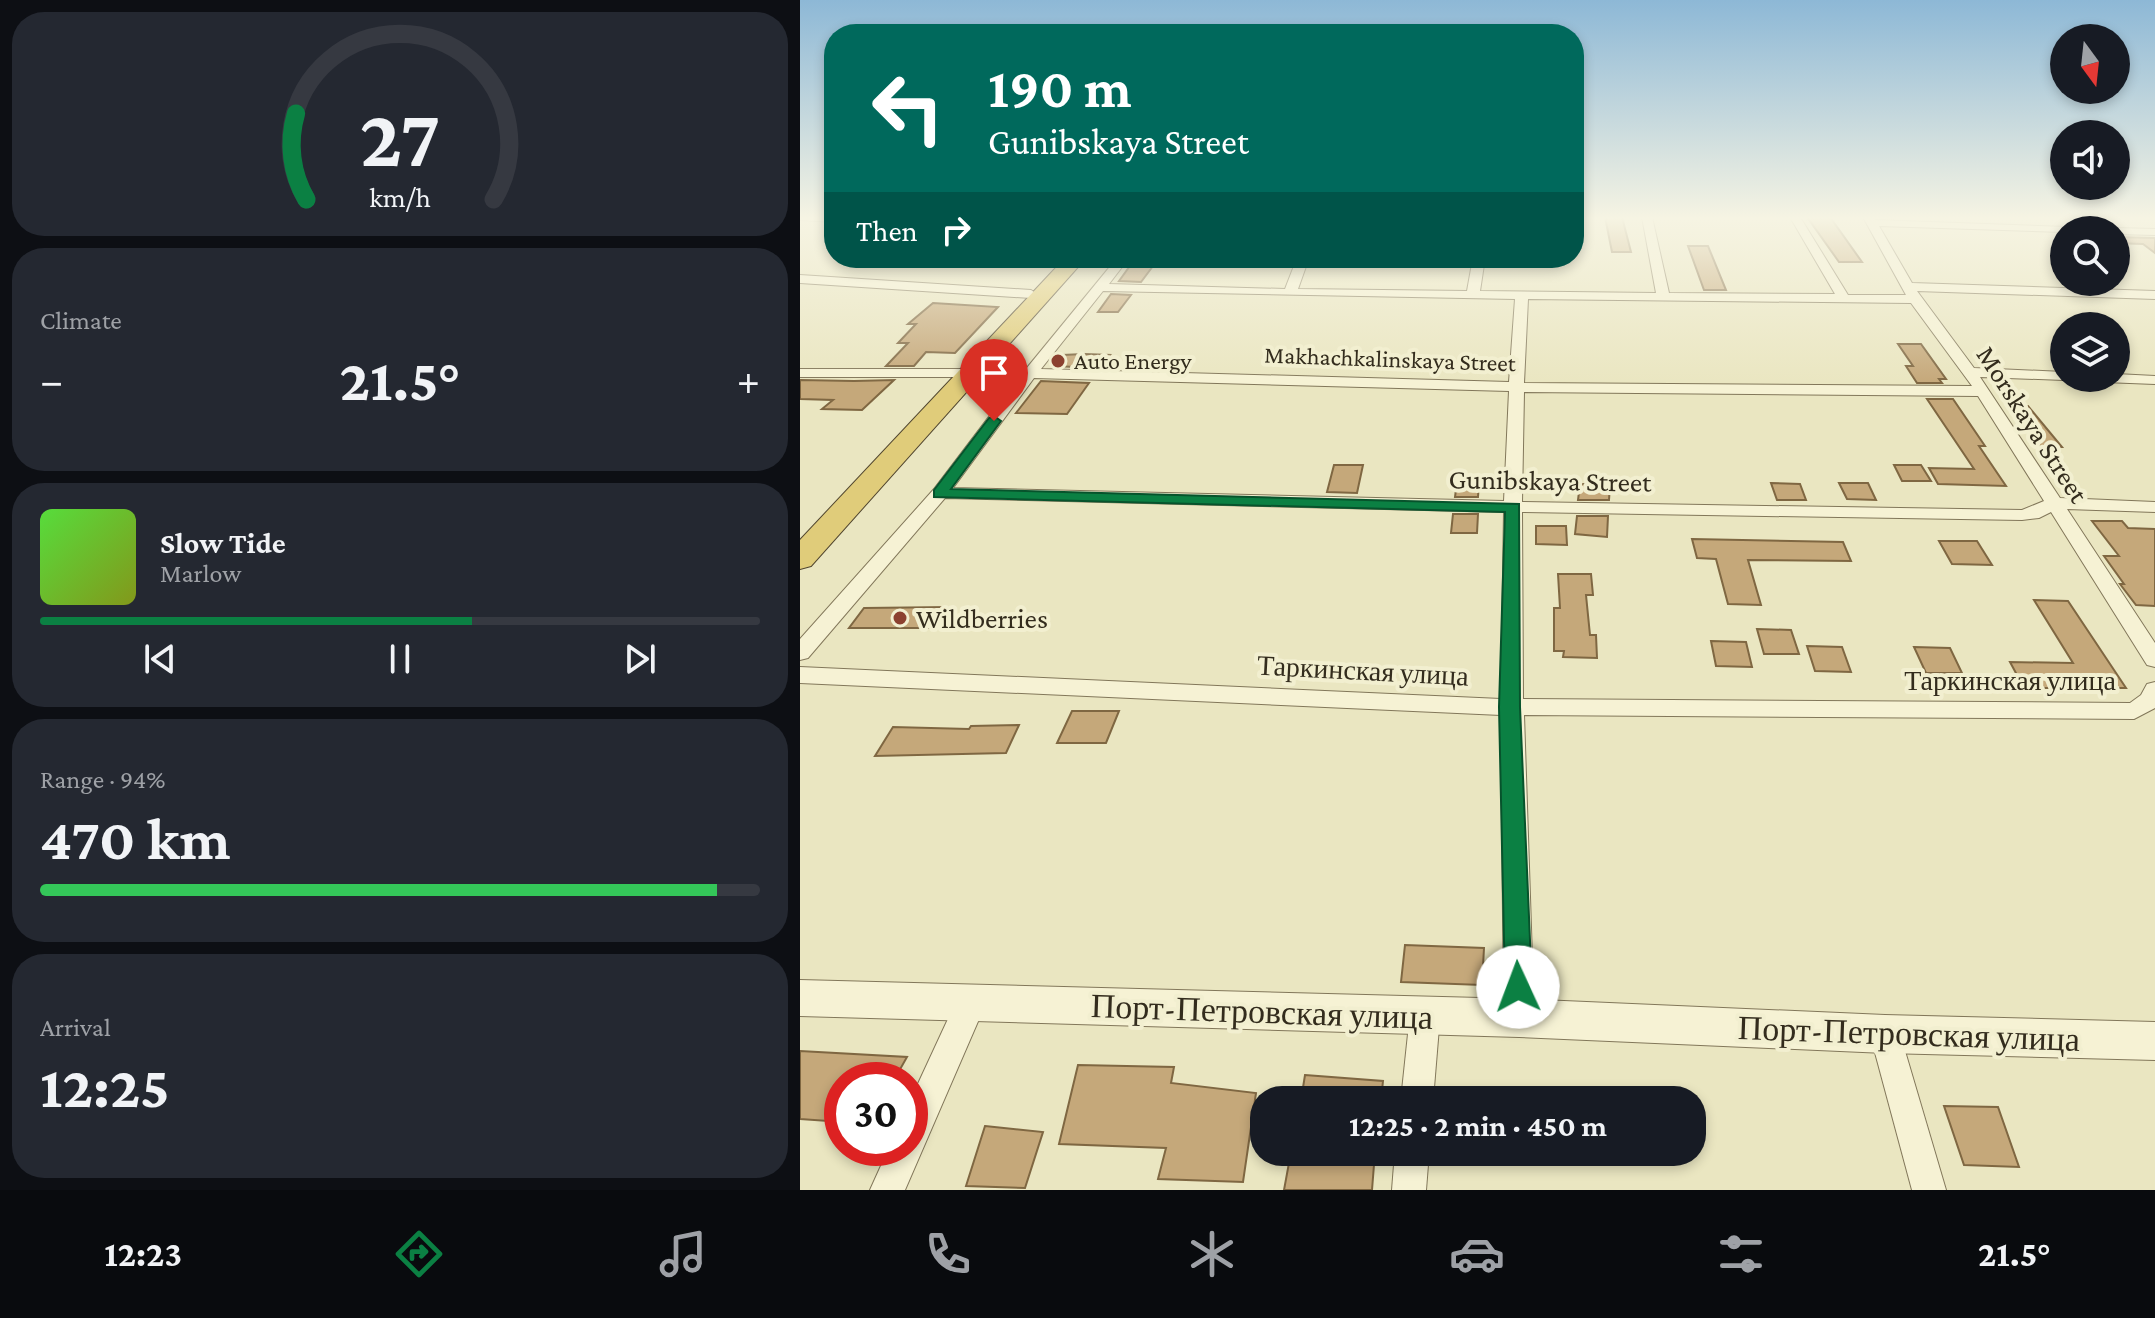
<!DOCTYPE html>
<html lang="en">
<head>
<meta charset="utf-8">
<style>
  :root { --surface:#171b24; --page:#242831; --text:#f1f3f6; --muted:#9ea1a6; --line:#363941; --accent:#0b8043 }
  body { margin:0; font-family:"Crimson Pro",serif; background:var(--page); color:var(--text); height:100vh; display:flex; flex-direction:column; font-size:30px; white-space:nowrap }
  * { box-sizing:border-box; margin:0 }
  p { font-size:26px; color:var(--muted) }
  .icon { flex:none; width:44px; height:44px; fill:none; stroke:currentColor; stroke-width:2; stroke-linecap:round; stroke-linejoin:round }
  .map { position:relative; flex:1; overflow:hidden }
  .details { display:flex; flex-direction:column; gap:12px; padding:12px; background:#0d0f14; width:800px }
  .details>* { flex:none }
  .top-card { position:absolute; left:24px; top:24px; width:760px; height:244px; border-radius:32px; box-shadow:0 4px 12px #0003; background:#00695c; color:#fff; overflow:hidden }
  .needle { width:52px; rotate:165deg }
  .fabs { position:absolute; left:1250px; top:24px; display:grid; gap:16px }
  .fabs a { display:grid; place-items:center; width:80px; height:80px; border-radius:50%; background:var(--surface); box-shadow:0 4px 12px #0003; font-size:40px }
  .speed { position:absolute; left:24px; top:1062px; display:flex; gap:16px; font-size:40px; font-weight:700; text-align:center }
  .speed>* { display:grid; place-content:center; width:104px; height:104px; border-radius:50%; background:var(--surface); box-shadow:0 4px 12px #0003; line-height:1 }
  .speed .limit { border:12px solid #d22; background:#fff; color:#111 }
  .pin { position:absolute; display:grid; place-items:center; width:68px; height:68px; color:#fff; margin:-82px -34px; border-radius:50% 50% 50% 0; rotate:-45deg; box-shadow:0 0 8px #0007 }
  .pin .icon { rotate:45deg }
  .me { position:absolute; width:88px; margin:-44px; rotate:358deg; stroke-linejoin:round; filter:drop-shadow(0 0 6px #0008) }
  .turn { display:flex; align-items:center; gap:28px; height:168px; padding:0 32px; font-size:36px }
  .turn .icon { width:104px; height:104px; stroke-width:2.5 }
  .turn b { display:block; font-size:56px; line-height:68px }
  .then { display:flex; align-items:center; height:76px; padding:0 32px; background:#0003; gap:16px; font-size:30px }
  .big { font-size:60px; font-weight:700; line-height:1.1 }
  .details .widget { flex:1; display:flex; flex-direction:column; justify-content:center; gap:12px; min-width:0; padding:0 28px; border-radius:32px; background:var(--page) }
  .details .dial { align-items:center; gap:0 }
  .dial svg { height:208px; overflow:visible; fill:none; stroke:var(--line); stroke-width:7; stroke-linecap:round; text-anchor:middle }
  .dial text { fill:var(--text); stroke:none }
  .song { display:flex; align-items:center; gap:24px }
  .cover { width:96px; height:96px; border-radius:12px; background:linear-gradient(135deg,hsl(110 70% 55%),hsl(70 70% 35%)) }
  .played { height:8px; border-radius:4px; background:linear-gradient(90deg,var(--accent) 60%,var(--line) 60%) }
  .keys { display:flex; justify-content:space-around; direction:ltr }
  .heat { display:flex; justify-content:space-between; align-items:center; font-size:44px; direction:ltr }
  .charge { height:12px; border-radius:6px; background:linear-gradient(90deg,#34c759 94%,var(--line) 0) }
  .trip { position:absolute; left:450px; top:1086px; width:456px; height:80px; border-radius:32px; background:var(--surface); box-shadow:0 4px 12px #0003; font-weight:700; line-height:80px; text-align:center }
  .dock { display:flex; height:128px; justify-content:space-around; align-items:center; background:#090b0e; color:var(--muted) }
  .dock .icon { width:56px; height:56px }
  .dock .current { color:var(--accent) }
  .dock b { font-size:36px; color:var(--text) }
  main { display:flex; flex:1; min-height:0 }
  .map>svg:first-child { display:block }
  .building { fill:#c5a87a; stroke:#7f6742; stroke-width:2 }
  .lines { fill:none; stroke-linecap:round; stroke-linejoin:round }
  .minor-casing { stroke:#82775a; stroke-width:2 }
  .tertiary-casing { stroke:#82775a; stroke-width:2 }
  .trunk-casing { stroke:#50452e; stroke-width:2 }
  .minor { fill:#f6f2d4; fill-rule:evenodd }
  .tertiary { fill:#f6f2d4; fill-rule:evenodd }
  .trunk { fill:#e0cc7a; fill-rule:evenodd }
  .route { fill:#0b8043; stroke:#07532c; stroke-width:2 }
  .poi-dot { fill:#8c412f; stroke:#f2efd0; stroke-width:3 }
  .labels { text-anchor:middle; stroke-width:8; stroke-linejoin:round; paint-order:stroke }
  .far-street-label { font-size:24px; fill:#332c1d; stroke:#f2efd0 }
  .far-poi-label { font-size:24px; fill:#332c1d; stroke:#f2efd0; text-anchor:start }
  .street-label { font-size:28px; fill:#332c1d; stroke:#f2efd0 }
  .poi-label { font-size:28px; fill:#332c1d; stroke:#f2efd0; text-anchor:start }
  .near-street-label { font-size:34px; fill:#332c1d; stroke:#f2efd0 }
</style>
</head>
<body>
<main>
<section class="details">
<div class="widget dial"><svg viewBox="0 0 100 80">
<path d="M14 69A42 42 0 1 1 86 69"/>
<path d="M14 69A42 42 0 0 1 10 36" stroke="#0b8043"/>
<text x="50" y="56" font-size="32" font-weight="700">27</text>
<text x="50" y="72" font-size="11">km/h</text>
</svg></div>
<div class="widget"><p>Climate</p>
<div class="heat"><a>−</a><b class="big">21.5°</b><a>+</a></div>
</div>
<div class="widget">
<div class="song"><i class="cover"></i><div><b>Slow Tide</b><p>Marlow</p></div></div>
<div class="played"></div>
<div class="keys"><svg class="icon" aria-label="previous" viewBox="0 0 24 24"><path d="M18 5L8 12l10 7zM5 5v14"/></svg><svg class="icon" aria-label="pause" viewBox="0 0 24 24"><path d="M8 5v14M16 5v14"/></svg><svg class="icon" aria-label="next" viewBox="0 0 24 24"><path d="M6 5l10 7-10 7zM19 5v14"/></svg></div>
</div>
<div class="widget"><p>Range · 94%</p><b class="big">470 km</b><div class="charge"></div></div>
<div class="widget"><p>Arrival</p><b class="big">12:25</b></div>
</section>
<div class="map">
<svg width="1355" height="1190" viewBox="0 0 1355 1190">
  <rect width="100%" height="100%" fill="#eae6c1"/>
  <g class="building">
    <path d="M805,217h17l9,35h-19z"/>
    <path d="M1007,217h23l32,45h-23z"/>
    <path d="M1316,237l39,1v15l-12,-9 -27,-1z"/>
    <path d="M888,246h20l18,44h-22z"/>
    <path d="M339,258h20l-18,24 -22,-1 16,-22z"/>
    <path d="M311,294l20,1 -13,17h-20z"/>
    <path d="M133,303l65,4 -43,46 -29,-1 -12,14h-28l22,-23h-10l18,-19h-8z"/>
    <path d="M1098,344h23l25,35h-7l3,4h-25l-11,-17h7z"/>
    <path d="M262,355l22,-1 26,1 -10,13 -47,-2z"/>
    <path d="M0,380l54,1 40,-1 -32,30 -40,-1 11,-9 -33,-1z"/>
    <path d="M241,381l48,2 -22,31 -51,-1z"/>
    <path d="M1127,399h26l32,47h-6l27,40 -68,-2 -9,-16 45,1z"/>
    <path d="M1207,406h21l34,41h-22z"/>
    <path d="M534,465h29l-6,28 -30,-1z"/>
    <path d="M1094,465h27l10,16h-29z"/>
    <path d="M657,482h22l-1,15h-23z"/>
    <path d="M971,483l29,1 6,16h-29z"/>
    <path d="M1039,483h29l8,17 -29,-1z"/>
    <path d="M780,484l30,1 -1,15h-31z"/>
    <path d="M653,514h25l-1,19h-26z"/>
    <path d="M777,516h31l-1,21 -32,-3z"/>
    <path d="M1292,521h30l6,7 27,1v77l-19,-1 -16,-21h4l-20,-28h15z"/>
    <path d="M736,526h30l1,19 -31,-1z"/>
    <path d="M892,539l151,3 8,19 -103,-1 13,45 -33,-1 -12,-45 -19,-1z"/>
    <path d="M1139,541h38l15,24 -40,-1z"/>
    <path d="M758,574h33l2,21h-7l4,40h6l1,23 -34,-1 1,-6h-10v-43h6z"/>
    <path d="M1234,600l34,1 58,87h-102l-14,-26 63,1z"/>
    <path d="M149,607l-12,21h-88l15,-20z"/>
    <path d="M957,629l34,1 8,24h-35z"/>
    <path d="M911,641l35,1 6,25 -36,-1z"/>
    <path d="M1007,646l35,1 9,25 -36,-1z"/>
    <path d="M1114,647l36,1 12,25h-36z"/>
    <path d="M272,711h47l-13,32h-49z"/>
    <path d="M219,725l-13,28 -131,3 18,-29 76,2 2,-3z"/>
    <path d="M605,945l79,3 -2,37 -81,-3z"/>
    <path d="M0,1051l107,6 -13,23h-52v42l-42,-3z"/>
    <path d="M278,1065l96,2 -3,16 85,10 -13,89 -85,-3 8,-31 -107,-4z"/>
    <path d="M505,1075l78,6 -2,19h-80z"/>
    <path d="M1144,1106l54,1 21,60 -55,-2z"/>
    <path d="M185,1126l58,6 -18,56 -59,-2z"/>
    <path d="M491,1152h84l-3,38h-88z"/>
  </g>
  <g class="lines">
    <g class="minor-casing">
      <g id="minor">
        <path d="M0,217h34v5l-34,-2z"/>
        <path d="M842,217h10l17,76 166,1 -45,-77h10l48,78h58l-43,-78h10l2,3 221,8 2,2h-34v2l-185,-6 33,57 243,8v8l-238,-8 57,77 90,4v6h6l-6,2 -84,-3 80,121 95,4v10l-88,-3 88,134v24l-8,-2 -96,-153 -12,6 -17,2 -500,-8 1,187 607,4 11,-8 6,-11 8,-2v26l-21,11 -610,-4 10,303 -4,10 -11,4 -11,-4 -4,-10 -3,-303 -701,-32v-16l701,32 3,-187 -559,-14 -137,160 -8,2v-21l134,-150 85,-112h-219v-8h226l91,-111h12l-20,26 176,5 12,-31h12l-11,31 169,2 6,-33h12l-5,33 176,2zM303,291l412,8 -6,83 -468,-13zM728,299l383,4 61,83 -448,-3zM234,378l475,13 -5,110 -551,-13zM724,392l454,4 66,105 -22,9 -500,-8z"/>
        <path d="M1316,228l39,1v6l-39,-1v-4h-5z"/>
        <path d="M0,275l231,15 6,4 -6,4 -231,-15z"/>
        <path d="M1316,374l39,2v8l-51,-2 -7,-4h19z"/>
        <path d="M171,989l11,4 4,10 -81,187h-35l19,-42h21v-47l50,-108z"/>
        <path d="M625,1001l11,4 4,10 -7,85h-32l9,-85 4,-10z"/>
        <path d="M1085,1019l11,5 4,10 46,156h-34l-42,-156 4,-10z"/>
        <path d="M595,1152h34l-3,38h-34z"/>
      </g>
    </g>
    <g class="tertiary-casing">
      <path id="tertiary" d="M0,980l719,19 366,16 270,7v38l-270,-7 -366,-16 -719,-21z"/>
    </g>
    <g class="trunk-casing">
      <path id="trunk" d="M265,258h21l-275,308 -11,3v-29z"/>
    </g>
    <use href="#minor" class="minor"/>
    <use href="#tertiary" class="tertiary"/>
    <use href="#trunk" class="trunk"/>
  </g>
  <linearGradient id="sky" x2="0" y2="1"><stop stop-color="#8db8d6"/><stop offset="0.57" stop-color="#f6f4e3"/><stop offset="1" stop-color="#f6f4e3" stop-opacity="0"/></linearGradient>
  <rect width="1355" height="383" fill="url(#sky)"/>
  <path class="route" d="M194,416l7,5 -50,68 568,15 1,203 12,280 -4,8 -10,4 -9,-4 -4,-8 -6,-280 6,-195 -571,-15v-7l55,-72z"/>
  <g class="poi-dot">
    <circle cx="258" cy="361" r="8"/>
    <circle cx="100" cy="618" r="8"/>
  </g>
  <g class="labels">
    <g class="far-street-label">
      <text transform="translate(590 359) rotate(2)" y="8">Makhachkalinskaya Street</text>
    </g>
    <g class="far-poi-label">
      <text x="274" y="369">Auto Energy</text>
    </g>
    <g class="street-label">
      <text transform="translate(1233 424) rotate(57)" y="10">Morskaya Street</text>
      <text transform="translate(750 480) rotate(1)" y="10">Gunibskaya Street</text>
      <text transform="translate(563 670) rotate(3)" y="10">Таркинская улица</text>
      <text x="1210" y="690">Таркинская улица</text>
    </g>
    <g class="poi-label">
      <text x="116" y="628">Wildberries</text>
    </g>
    <g class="near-street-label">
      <text transform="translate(462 1011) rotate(2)" y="12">Порт-Петровская улица</text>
      <text transform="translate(1109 1033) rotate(2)" y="12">Порт-Петровская улица</text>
    </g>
  </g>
</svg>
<div class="fabs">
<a><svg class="needle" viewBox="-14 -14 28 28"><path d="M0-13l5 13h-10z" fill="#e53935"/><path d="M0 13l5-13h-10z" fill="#9ea1a6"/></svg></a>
<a><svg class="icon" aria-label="sound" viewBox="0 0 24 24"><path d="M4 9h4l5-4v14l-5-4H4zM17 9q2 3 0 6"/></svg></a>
<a><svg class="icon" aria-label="search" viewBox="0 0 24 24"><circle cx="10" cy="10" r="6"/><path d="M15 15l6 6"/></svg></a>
<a><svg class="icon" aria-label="layers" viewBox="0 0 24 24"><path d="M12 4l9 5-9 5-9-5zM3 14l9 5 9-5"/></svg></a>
</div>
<div class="speed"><div class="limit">30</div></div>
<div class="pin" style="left:194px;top:421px;background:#d93025"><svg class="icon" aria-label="arrive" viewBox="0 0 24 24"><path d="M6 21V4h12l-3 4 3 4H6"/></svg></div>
<svg class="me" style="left:718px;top:987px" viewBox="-20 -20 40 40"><circle r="19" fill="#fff"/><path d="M0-13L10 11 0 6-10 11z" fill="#0b8043"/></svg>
<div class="trip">12:25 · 2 min · 450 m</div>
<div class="top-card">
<div class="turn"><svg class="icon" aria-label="left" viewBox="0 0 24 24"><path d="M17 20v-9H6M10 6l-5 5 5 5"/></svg><div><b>190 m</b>Gunibskaya Street</div></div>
<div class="then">Then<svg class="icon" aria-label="right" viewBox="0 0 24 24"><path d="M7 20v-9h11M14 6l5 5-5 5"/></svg></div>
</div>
</div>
</main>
<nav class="dock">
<b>12:23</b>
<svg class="icon current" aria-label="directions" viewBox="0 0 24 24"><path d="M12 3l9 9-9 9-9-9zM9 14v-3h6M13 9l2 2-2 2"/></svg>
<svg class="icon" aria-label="music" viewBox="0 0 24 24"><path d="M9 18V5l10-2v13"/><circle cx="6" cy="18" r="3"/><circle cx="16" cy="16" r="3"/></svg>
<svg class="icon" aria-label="phone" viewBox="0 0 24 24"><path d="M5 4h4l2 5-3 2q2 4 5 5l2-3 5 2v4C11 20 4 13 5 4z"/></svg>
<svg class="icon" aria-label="climate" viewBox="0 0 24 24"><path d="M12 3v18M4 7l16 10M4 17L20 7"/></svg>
<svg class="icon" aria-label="car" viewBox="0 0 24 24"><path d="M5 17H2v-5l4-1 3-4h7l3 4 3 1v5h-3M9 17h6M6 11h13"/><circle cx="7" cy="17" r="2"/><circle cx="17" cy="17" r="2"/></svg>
<svg class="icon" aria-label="filters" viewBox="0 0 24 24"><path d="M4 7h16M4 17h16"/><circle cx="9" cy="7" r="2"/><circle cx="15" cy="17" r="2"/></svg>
<b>21.5°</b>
</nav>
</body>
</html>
